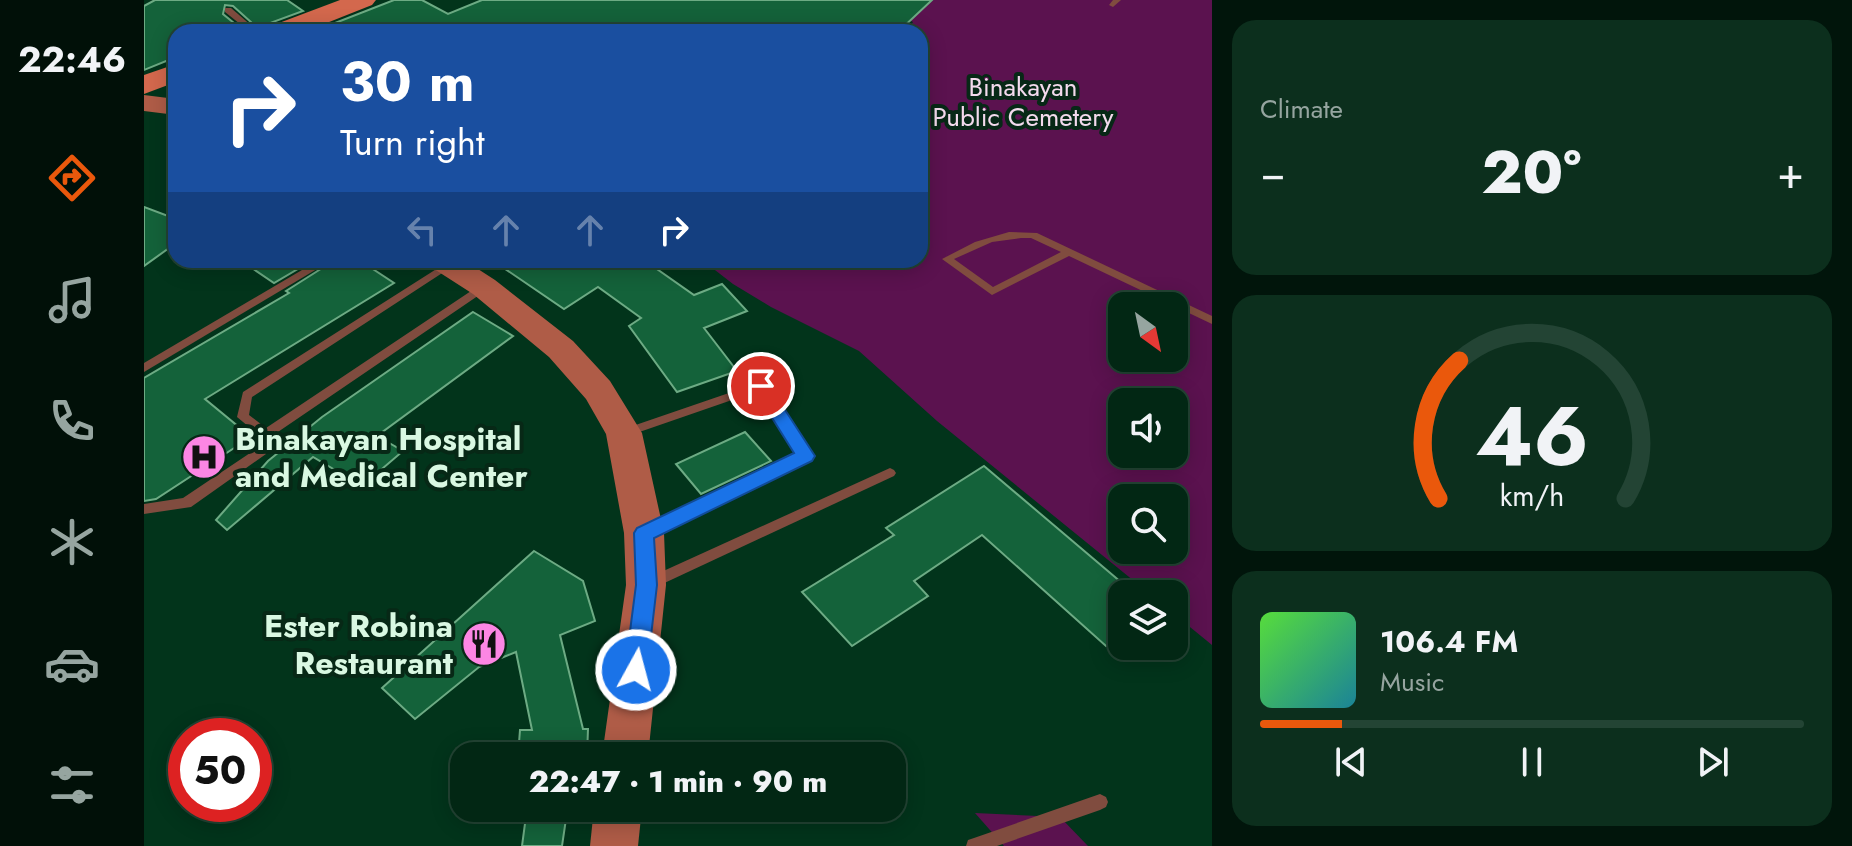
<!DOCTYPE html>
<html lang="en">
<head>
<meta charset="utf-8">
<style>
  :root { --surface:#022714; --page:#0c2f1d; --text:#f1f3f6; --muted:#96a5a0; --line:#234434; --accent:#ea580c }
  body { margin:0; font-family:Jost,sans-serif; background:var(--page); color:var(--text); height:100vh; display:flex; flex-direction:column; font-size:30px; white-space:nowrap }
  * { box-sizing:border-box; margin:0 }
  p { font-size:26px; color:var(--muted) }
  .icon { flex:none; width:44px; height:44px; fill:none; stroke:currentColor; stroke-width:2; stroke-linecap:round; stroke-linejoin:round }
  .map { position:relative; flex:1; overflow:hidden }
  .details { display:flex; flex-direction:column; gap:20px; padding:20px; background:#01150b; width:640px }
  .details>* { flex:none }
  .top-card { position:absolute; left:24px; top:24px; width:760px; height:244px; border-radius:24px; box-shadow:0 4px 20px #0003,0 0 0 2px var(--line); background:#1a4fa0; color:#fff; overflow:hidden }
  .needle { width:52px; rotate:147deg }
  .tools { position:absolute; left:964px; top:292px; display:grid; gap:16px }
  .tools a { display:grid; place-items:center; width:80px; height:80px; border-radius:16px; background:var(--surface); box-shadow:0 4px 20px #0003,0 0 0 2px var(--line); font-size:40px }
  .speed { position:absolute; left:24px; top:718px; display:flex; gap:16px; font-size:40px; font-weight:700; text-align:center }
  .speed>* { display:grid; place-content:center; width:104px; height:104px; border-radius:50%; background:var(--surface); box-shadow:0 4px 20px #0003,0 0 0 2px var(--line); line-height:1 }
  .speed .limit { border:12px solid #d22; background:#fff; color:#111 }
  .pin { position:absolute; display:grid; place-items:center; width:68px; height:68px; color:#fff; margin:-34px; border:4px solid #fff; border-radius:50%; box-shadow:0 2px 8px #0007 }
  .me { position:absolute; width:88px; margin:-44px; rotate:7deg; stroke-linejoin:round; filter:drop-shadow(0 0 6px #0008) }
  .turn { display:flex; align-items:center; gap:28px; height:168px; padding:0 40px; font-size:36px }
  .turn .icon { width:104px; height:104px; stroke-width:2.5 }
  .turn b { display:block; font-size:56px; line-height:68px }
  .lanes { display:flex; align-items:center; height:76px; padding:0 40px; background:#0003; justify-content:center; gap:40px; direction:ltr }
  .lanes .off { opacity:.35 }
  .big { font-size:60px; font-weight:800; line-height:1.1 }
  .details .tile { flex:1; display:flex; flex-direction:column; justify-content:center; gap:12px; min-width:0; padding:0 28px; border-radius:24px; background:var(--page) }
  .details .dial { align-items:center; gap:0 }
  .dial svg { height:208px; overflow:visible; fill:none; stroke:var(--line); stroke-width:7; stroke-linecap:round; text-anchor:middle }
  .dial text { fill:var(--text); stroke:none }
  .song { display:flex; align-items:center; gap:24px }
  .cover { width:96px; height:96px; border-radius:12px; background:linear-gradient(135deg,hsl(110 70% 55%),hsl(190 70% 35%)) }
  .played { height:8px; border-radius:4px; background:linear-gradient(90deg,var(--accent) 15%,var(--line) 15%) }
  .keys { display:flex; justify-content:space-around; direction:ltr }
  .heat { display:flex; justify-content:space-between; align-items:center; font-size:44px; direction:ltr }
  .trip { position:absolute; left:306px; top:742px; width:456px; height:80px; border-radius:24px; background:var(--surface); box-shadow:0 4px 20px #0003,0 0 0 2px var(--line); font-weight:800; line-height:80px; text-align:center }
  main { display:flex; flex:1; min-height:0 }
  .dock { display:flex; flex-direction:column; width:144px; justify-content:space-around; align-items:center; background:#011008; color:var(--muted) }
  .dock .icon { width:56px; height:56px }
  .dock .selected { color:var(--accent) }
  .dock b { font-size:36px; color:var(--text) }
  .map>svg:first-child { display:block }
  .green { fill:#5b124f; fill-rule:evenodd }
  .building { fill:#14623a; stroke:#6dab84; stroke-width:2 }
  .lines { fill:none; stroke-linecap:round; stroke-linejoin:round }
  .lane { fill:#804c3f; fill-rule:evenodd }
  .secondary { fill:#af5c47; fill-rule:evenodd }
  .primary { fill:#d3684d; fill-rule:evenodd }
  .route { fill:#1a73e8; stroke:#114b97; stroke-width:2 }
  .labels { text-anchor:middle; stroke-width:8; stroke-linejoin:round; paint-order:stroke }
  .far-park-label { font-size:26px; fill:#f4daed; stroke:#072816 }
  .poi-label { font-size:32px; font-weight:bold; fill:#d9f8e2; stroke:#072816; text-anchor:start }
</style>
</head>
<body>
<main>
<nav class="dock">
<b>22:46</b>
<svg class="icon selected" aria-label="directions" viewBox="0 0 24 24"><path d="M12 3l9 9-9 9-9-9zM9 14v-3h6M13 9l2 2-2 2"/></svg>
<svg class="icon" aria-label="music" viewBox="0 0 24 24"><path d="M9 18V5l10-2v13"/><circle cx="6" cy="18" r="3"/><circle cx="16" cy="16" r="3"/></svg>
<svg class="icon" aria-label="phone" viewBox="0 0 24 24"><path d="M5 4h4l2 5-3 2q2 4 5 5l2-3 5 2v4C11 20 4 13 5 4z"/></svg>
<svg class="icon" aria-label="climate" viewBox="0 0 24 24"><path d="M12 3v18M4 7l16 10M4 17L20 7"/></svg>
<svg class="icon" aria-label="car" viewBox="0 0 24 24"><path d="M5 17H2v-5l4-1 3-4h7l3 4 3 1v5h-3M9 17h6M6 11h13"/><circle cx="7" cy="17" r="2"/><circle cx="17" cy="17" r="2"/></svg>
<svg class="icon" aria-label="filters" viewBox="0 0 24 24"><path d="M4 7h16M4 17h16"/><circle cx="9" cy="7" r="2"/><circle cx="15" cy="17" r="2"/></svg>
</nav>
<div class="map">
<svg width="1068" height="846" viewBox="0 0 1068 846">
  <rect width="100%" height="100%" fill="#02341b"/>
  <g class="green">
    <path d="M768,0h300v645l-38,-31v-20h-24l-213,-173 -78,-70 -88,-44 -38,-23 -31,-24h218v-228h-13l6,-10 -8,-4zM978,306h52v52h-52zM978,402h52v52h-52zM978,498h52v52h-52z"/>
    <path d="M831,813l85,4 28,29h-84z"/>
  </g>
  <g class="building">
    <path d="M11,0h132l16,11 -33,12 -8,9 -29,-26 -8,-1 -2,9 22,18h-69v25l-32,13v-64z"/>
    <path d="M250,0h28l26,14 34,-14h450l-34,32h-586z"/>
    <path d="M0,207l32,12v24l-32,23z"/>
    <path d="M96,260h73l-39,23z"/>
    <path d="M191,260h24l35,23 -189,116 46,38 -95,62 -12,2v-123l145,-85 -3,-2z"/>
    <path d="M348,260h152l50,35 28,-11 25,27 -43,17 33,43 -60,21 -48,-66 12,-8 -43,-31 -34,22z"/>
    <path d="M329,312l40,24 -136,100 26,15 -41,35 -49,-29 -86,73 -11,-10 52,-59 54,-44z"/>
    <path d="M601,432l26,29 -70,33 -25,-30z"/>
    <path d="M840,466l138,117v51l-16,12 -124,-111 -68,46 14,15 -76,50 -50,-54 92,-57 -8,-7z"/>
    <path d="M390,551l49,30 12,40 -35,14 23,94h5l-1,27h-69l2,-26h12l-16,-78 -37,15 -64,52 -33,-31z"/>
    <path d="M382,816l40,3 -4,27h-40z"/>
  </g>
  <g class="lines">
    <g class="lane">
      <path d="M969,0h8l-8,7 -4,-2z"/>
      <path d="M81,8h6l28,24h-9l-25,-20z"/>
      <path d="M865,232l28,1 175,83v8l-143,-68 -77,39 -50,-36 33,-17zM877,238h10l30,14 -68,35 -39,-28 38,-17z"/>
      <path d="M175,260h13l-188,112v-9z"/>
      <path d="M305,261l5,3 -1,2 -201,131 -3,18 17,13 214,-143h8l1,2 -1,2 -216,147 -6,18 -75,53 -47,7v-10l39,-6 73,-49 4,-13 -23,-19 6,-25z"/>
      <path d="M617,382l4,1 45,70 2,3 -2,3 -154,75 -5,1 -5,-1 -2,-4 2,-4 152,-72 -40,-63 -133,46 -6,-4 2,-3z"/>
      <path d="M746,468l4,2 2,3 -2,3 -236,110 -5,2 -5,-2 -2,-4 2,-4z"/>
      <path d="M956,794l6,3 2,5 -2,5 -6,3 -103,36h-31l2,-6 6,-2z"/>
    </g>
    <g class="secondary">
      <path d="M0,95l32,4v16l-32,-4z"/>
      <path d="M282,260h38l31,20 78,61 37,40 32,52 22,100 2,52 -18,171h-46l24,-171 -2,-52 -18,-99 -20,-35 -37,-42 -76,-63 -42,-27z"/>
      <path d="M450,808h48l-4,38h-48z"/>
    </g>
    <g class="primary">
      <path d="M196,0h36l-4,5 -68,27h-37l4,-6z"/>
      <path d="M32,64v18l-32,12v-19z"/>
    </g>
  </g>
  <path class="route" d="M617,380l6,2 48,74 -3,5 -158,77 3,47 -10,85 -4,7 -7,3 -8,-3 -3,-7 11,-85 -2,-52 3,-5 157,-75 -42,-67z"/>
  <defs>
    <g id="hospital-disc" transform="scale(2.3)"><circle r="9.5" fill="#fc86e4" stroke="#072816"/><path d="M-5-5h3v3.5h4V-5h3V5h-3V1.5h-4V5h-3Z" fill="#111"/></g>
    <g id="restaurant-disc" transform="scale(2.3)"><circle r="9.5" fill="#fc86e4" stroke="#072816"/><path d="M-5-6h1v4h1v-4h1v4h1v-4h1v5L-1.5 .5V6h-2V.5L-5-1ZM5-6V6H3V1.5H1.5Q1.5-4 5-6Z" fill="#111"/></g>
  </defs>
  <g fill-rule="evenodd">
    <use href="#hospital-disc" x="60" y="457"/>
    <use href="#restaurant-disc" x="340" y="644"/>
  </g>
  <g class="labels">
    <g class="far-park-label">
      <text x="879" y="96">Binakayan<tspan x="879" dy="30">Public Cemetery</tspan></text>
    </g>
    <g class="poi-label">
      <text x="91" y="450">Binakayan Hospital<tspan x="91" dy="37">and Medical Center</tspan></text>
      <text x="309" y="637" text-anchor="end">Ester Robina<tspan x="309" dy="37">Restaurant</tspan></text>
    </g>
  </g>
</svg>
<div class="tools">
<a><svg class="needle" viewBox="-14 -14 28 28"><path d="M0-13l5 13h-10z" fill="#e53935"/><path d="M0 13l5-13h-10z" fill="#96a5a0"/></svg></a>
<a><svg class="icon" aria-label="sound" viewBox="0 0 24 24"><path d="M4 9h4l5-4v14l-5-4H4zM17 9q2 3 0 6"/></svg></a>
<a><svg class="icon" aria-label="search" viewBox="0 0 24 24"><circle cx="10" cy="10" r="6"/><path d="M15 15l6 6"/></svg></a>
<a><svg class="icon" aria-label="layers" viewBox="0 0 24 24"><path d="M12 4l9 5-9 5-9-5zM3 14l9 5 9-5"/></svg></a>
</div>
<div class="speed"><div class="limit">50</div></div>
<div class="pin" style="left:617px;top:386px;background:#d93025"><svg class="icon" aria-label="arrive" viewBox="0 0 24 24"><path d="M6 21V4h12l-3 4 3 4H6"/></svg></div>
<svg class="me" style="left:492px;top:670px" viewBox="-20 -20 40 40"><circle r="17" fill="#1a73e8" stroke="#fff" stroke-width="3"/><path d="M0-11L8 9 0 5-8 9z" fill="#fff"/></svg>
<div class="trip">22:47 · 1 min · 90 m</div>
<div class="top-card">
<div class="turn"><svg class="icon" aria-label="right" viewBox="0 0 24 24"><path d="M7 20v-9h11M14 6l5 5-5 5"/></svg><div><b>30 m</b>Turn right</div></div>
<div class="lanes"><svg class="icon off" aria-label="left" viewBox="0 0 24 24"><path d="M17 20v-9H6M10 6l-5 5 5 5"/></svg><svg class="icon off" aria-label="ahead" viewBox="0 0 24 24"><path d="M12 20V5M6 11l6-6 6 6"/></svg><svg class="icon off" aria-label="ahead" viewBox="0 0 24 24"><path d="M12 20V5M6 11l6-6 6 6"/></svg><svg class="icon" aria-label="right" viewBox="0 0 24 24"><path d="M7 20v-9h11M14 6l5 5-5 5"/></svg></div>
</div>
</div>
<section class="details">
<div class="tile"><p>Climate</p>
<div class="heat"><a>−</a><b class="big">20°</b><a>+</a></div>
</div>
<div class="tile dial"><svg viewBox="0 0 100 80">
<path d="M14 69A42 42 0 1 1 86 69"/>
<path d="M14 69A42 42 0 0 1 22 16" stroke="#ea580c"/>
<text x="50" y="56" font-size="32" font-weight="700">46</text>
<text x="50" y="72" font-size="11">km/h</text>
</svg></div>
<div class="tile">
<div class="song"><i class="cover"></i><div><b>106.4 FM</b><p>Music</p></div></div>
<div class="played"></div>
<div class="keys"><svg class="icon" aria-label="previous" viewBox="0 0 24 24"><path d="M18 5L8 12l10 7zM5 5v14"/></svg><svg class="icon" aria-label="pause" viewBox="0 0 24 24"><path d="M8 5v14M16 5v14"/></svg><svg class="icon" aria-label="next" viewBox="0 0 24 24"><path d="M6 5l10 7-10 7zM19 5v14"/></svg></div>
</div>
</section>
</main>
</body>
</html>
